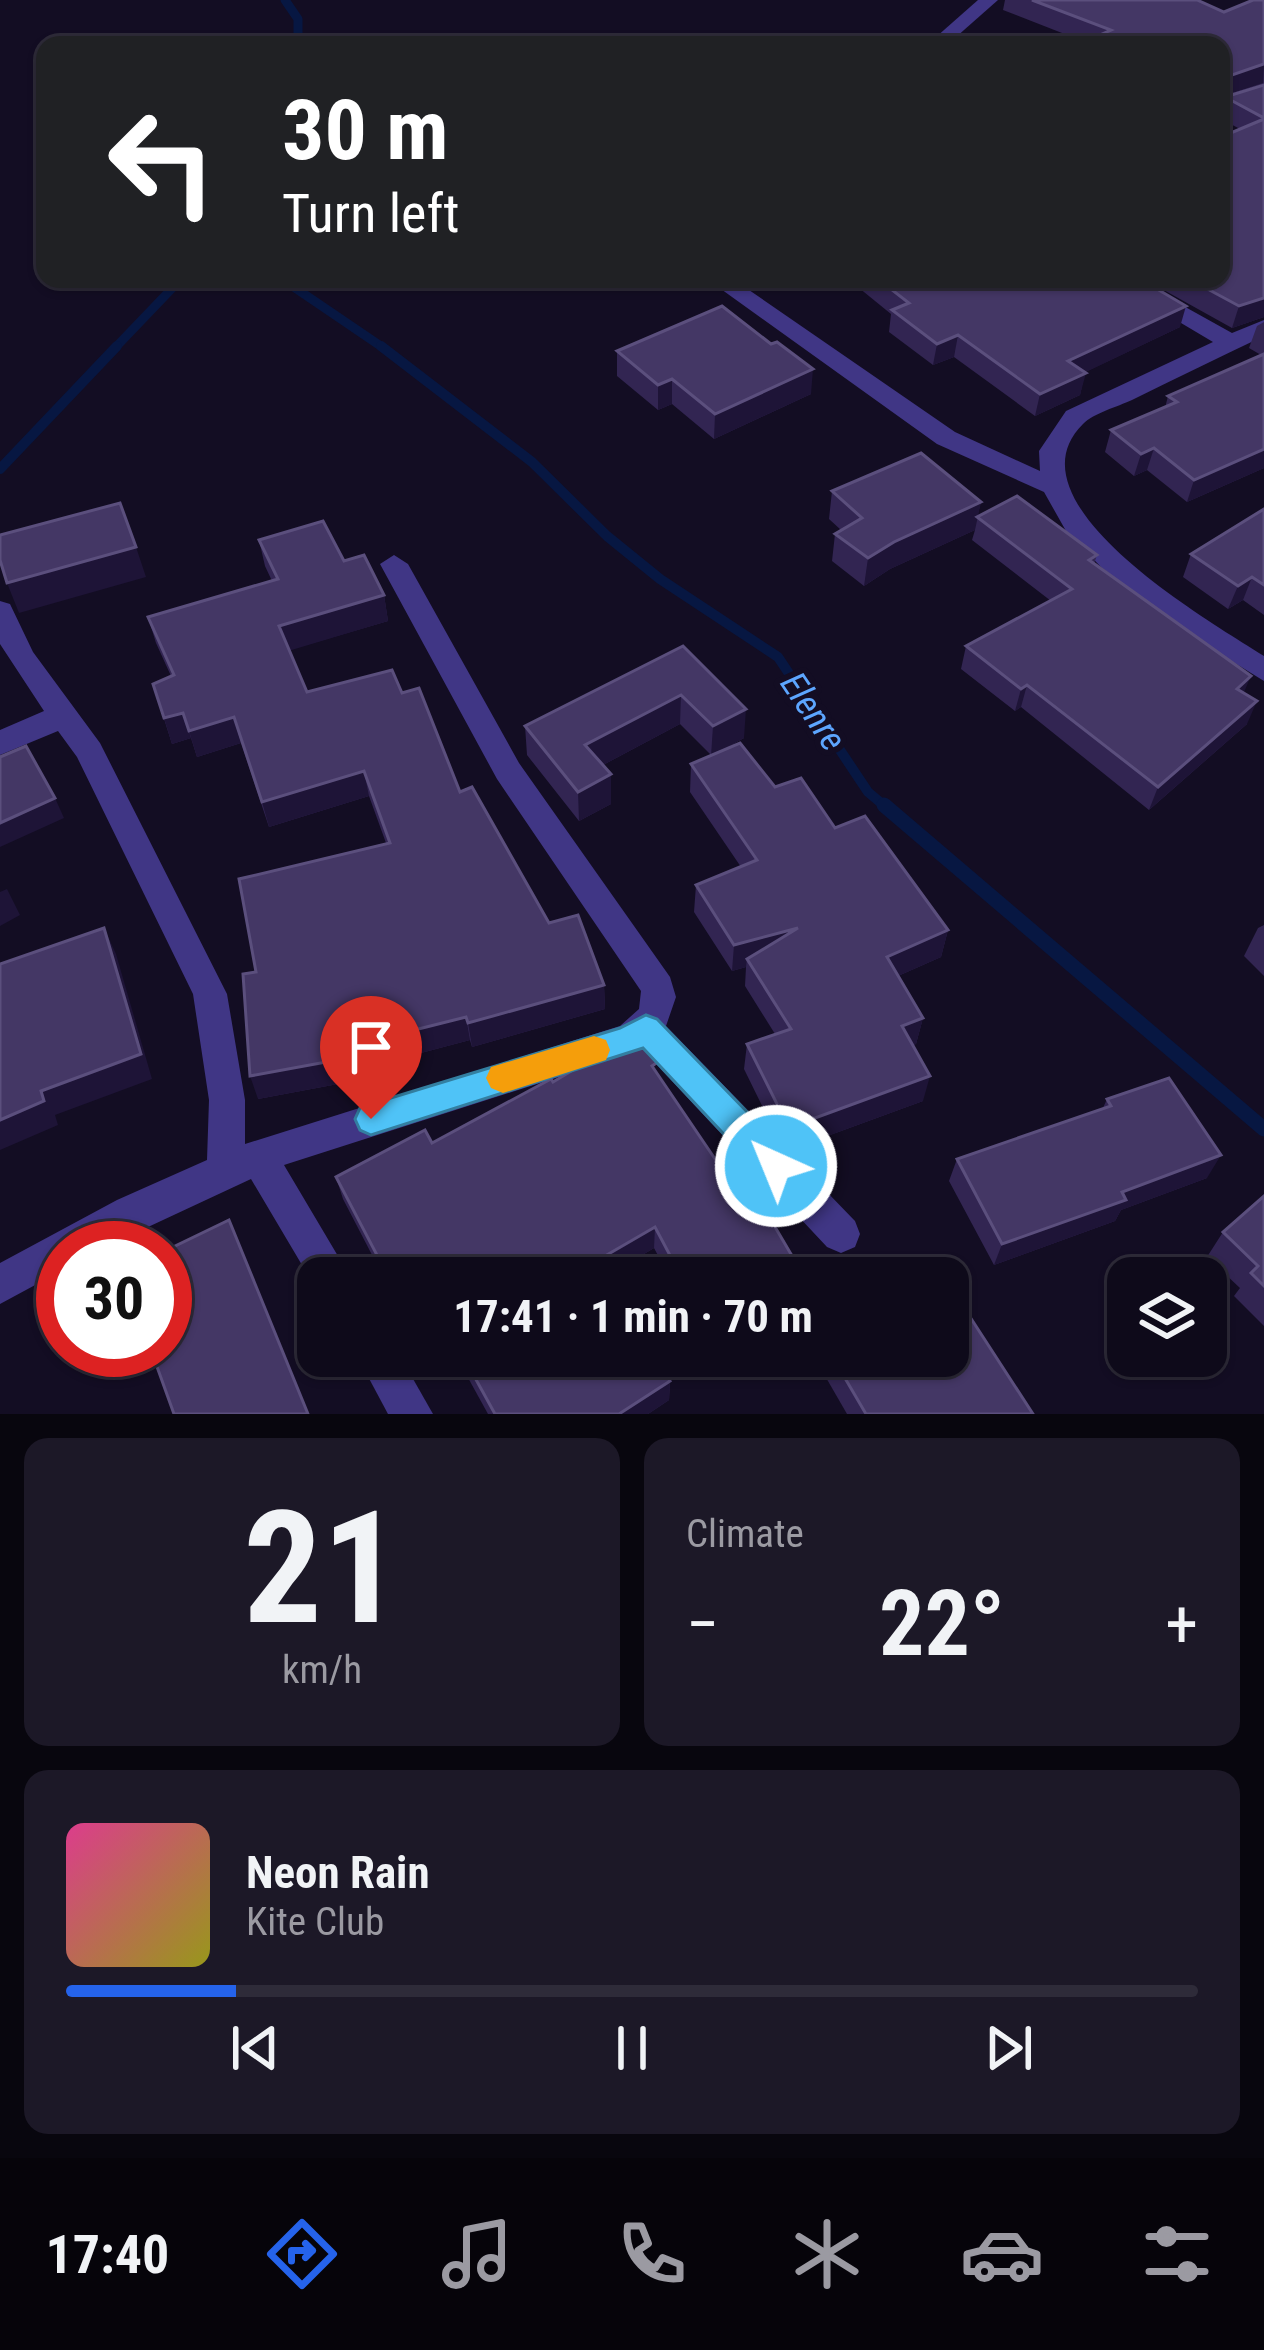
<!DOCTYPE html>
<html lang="en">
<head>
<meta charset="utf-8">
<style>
  :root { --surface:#0e0a1a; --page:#1c1827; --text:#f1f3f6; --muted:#9b9aa2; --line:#2e2b39; --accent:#2563eb }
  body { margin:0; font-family:"Roboto Condensed",sans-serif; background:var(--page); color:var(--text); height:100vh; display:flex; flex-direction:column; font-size:45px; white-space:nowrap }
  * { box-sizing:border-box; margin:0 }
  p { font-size:39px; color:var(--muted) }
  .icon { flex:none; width:66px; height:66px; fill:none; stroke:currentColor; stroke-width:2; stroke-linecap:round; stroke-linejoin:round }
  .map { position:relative; height:1414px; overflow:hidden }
  .sheet { display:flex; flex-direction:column; gap:24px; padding:24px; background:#08060e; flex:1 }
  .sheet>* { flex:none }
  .banner { position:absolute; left:36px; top:36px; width:1194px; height:252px; border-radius:24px; box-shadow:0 3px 9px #0004,0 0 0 3px var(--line); background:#202124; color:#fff; overflow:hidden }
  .tools { position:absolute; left:1107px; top:1257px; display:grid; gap:24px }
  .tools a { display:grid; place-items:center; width:120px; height:120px; border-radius:24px; background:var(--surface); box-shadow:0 3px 9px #0004,0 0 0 3px var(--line); font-size:60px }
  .speed { position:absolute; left:36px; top:1221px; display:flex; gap:24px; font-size:60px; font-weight:700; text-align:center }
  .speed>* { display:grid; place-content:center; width:156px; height:156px; border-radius:50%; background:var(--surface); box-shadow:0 3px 9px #0004,0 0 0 3px var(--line); line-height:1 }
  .speed .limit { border:18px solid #d22; background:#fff; color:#111 }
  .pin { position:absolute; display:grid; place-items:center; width:102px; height:102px; color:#fff; margin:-123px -51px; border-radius:50% 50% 50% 0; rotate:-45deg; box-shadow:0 0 12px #0007 }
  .pin .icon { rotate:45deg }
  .me { position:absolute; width:132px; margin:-66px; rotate:316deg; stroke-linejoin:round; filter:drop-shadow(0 0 9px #0008) }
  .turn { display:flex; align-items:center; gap:42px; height:252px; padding:0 48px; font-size:54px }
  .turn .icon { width:156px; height:156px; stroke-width:2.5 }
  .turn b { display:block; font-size:84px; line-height:102px }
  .big { font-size:90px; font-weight:700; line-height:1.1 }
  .sheet .tile { flex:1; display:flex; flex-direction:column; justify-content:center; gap:18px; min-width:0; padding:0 42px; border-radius:24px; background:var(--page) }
  .sheet .dial { align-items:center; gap:0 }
  .dial b { font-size:156px; line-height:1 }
  .song { display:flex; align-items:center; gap:36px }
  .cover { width:144px; height:144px; border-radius:18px; background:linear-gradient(135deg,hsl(330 70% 55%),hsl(60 70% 35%)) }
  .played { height:12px; border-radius:6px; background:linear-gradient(90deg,var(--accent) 15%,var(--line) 15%) }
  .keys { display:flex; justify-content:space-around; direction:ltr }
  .heat { display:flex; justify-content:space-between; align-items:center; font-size:66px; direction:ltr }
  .sheet .tiles { flex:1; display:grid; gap:24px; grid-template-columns:1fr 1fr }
  .tile:last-child { grid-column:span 2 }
  .trip { position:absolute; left:297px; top:1257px; width:672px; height:120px; border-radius:24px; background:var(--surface); box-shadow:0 3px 9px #0004,0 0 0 3px var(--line); font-weight:700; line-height:120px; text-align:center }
  .tab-bar { display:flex; height:192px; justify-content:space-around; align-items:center; background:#06040a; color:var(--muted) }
  .tab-bar .icon { width:84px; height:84px }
  .tab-bar .on { color:var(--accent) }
  .tab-bar b { font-size:54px; color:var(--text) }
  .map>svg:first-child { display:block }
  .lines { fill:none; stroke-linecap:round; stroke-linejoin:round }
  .stream-far2 { stroke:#071742; stroke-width:9 }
  .stream-far1 { stroke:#071742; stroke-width:10 }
  .stream { stroke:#071742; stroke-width:15 }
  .minor { fill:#403685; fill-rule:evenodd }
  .wall { fill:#322552 }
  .shaded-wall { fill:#1e1437 }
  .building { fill:#443765; stroke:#5b4f7d; stroke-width:3 }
  .route { fill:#4fc3f7; stroke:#337fa1; stroke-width:3 }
  .slow { fill:#f59e0b }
  .labels { text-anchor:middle; stroke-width:12; stroke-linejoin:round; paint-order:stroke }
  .water-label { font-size:36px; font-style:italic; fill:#5da6ff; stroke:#130d23 }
</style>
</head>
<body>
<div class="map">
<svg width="1264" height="1414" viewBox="0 0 1264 1414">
  <rect width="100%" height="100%" fill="#130d23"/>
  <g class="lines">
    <g class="stream-far2">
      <path d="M285,0l13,19v26"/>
      <path d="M282,279l103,70"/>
      <path d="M114,349l67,-70"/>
    </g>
    <g class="stream-far1">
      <path d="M381,346l151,116 75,74 53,43 118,78 90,135 19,16"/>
      <path d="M0,469l117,-123"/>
    </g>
    <path class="stream" d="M884,805l380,324"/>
    <g class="minor">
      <path d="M978,0h20l-51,45h-20z"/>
      <path d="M707,279h26l222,153 85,39 -1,-20 27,-40 147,-69 -106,-63h28l97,54 32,-13v16c-44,21 -88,42 -132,64 -15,7 -38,13 -49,24 -80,79 128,198 181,232v25l-78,-48 -85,-66 -35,-36 -22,-39 -107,-48z"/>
      <path d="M394,555l14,9 111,199 151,214 6,20 -10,29 189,195 5,13 -5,13 -14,6 -14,-6 -184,-197 -359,115 67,113h-33v14l-67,-113 -148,69h-40v22l-63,34v-41l117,-63 90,-40 2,-60 -16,-106 -116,-237 -19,-26 -58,24v-25l44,-19 -44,-67v-43l10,3 23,48 67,91 127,251 18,106v44l375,-118 19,-17 2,-18 -144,-212 -117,-215z"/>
      <path d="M357,1356h43l33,58h-45z"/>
    </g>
  </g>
  <g class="wall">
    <path d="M1005,0h192l27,12 40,-12v84l-40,12 -3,11v-62l-136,-3 -82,-32z"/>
    <path d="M1264,85v232l-32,11 -88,-49h77l19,-150 -19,-10v-8l4,-14z"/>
    <path d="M848,279h158l15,10 159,38 -95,45 -5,23 -45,21 -81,-59 -21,8 -44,-33 2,-18z"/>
    <path d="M1264,322v146l-77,34 -40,-32 -13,6 -29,-24 6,-22 54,-22 3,-12 93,-41 -12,-7 8,-22z"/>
    <path d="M771,344l40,50 -97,45 -42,-35 -14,6 -41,-34v-25z"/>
    <path d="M832,491l149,11 -4,15 120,38 -3,9 150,129 3,31 -98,86 -128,-103 -6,4 -54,-42 5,-23 85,-45 -79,-61 3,-10 -85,39 -26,17 -32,-25 3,-27 6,-4 -12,-11z"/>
    <path d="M1264,509v106l-21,-15 -15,9 -45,-32 8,-23z"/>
    <path d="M259,540l85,21 40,34 4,26 -99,29 18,42 95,1 58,99 89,131 55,62 1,24 -133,38 -2,-7 -117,31 1,10 -96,18 -2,-127 130,-129 -17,-47 -100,31 -28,-84 -44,14 -6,-19 -19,6 -19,-60 18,-8 -15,-33 -8,-26 124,-36 -7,-15z"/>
    <path d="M683,646l61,92 -27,15 58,34 60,41 113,102 -7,27 -43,19 25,42 -7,26 -3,1 10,56 -131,48 -17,-17 -31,-63 3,-25 28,-10 -30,-48 1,-19 -14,4 -38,-59 2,-27 45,-18 -51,-75 1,-28 20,-9 -31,-31 -77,41 8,39 -32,17 -52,-66 -2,-29z"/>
    <path d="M1264,925v51l-20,-20 14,-28z"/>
    <path d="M658,1075l91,134 56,69h-135l-16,-30 -50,30h-220l-41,-79 -7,-22 96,-34 121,-61z"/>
    <path d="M1107,1099l100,79 -86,32 -6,11 -121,44 -45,-84 8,-22 146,-51z"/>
    <path d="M1264,1196v130l-30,-30 6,-8 -33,-31 16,-25z"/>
    <path d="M456,1356h198l16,25 -1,19 -21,14h-160z"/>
    <path d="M710,1356h43l-34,17z"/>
    <path d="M818,1356h130l85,58h-186l-30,-52z"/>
  </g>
  <g class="shaded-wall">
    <path d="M1264,64l-1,19 -40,13v-18z"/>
    <path d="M1264,298v19l-32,11 7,-22z"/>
    <path d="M1186,306l-6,21 -117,56 5,-22z"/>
    <path d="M958,335l-4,22 -21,8 4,-21z"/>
    <path d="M813,369l-2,25 -97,45 1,-25z"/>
    <path d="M1086,373l-6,22 -45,21 5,-22z"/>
    <path d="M672,379v25l-14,6v-25z"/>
    <path d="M1154,448l-7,22 -13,6 7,-22z"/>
    <path d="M1264,449v19l-77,34 7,-22z"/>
    <path d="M981,502l-6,28 -85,39 -26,17 4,-28 26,-16z"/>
    <path d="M136,547l10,30 -127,36 -12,-30z"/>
    <path d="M1252,577l-9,23 -15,9 10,-23z"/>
    <path d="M384,595l4,26 -103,31 -6,-26z"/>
    <path d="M1251,676l-10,23 -4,-10z"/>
    <path d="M1027,685l-6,22 -6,4 6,-22z"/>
    <path d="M681,695l-1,29 -94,50 -1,-29z"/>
    <path d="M1257,701l-10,23 -98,86 9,-23z"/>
    <path d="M746,709l-2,29 -33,18 2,-30z"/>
    <path d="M183,713l8,25 -19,6 -8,-26z"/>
    <path d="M234,717l7,26 -44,14 -8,-26z"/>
    <path d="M364,771l5,25 -100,31 -7,-25z"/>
    <path d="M611,774v30l-32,17 -1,-29z"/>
    <path d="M55,798l9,20 -64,29v-24z"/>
    <path d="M7,889l13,26 -20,11v-34z"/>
    <path d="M104,928l12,26 36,125 -97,36 3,10 -58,25v-30z"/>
    <path d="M798,928l-51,31 -1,8 -14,4 2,-26z"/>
    <path d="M948,930l-7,27 -59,26 5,-26z"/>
    <path d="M604,985l1,24 -133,38 -4,-24z"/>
    <path d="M466,1017l4,23 -117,31 1,10 -96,18 -8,-23 97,-29z"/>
    <path d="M923,1018l-7,26 -20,8 6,-26z"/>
    <path d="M930,1076l-7,25 -131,48 4,-24z"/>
    <path d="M1221,1155l-14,23 -86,32 -6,11 -121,44 8,-21 120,-52z"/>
    <path d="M655,1227l-1,21 -50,30h-10l-1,-15z"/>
    <path d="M428,1356h26l-23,13z"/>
    <path d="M721,1356h32l-34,17z"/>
    <path d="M670,1381l-1,19 -21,14h-29z"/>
  </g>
  <g class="building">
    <path d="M1032,0h165l27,12 29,-12h11v64l-41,14 1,19 -3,-2v-50h-144l34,-15z"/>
    <path d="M1264,85v33l-39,-21z"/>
    <path d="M1264,119v179l-25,8 -50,-27h32v-142z"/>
    <path d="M878,279h128l15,10 21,-10h98l46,27 -118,55 18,12 -46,21 -82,-59 -21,9 -45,-34 17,-7z"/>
    <path d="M722,306l49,38 6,-2 36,27 -98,45 -43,-35 -14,6 -41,-34z"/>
    <path d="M1264,354v95l-70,31 -40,-32 -13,6 -30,-24 66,-28 -9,-6z"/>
    <path d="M921,453l60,49 -87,40 -26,16 -33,-24 27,-16 -30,-27z"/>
    <path d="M1017,496l80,59 -8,5 162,116 -14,13 20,12 -99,86 -131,-102 -6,4 -55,-43 106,-57 -95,-72z"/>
    <path d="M120,503l16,44 -129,36 -7,-23v-25z"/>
    <path d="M1264,509v76l-12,-8 -14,9 -47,-32z"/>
    <path d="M323,521l21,40 20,-6 20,40 -105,31 28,66 85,-22 10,23 17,-5 41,104 12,-5 77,136 29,-8 26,70 -136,38 -2,-6 -119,30 1,11 -98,18 -7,-102 13,-2 -17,-93 151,-36 -26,-72 -102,31 -28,-85 -45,14 -6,-18 -19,5 -11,-34 21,-9 -26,-58 130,-38 -19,-39z"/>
    <path d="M683,646l63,63 -33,17 -32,-31 -96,50 26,29 -33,18 -53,-66z"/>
    <path d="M740,743l35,44 26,-9 34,50 30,-12 83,114 -61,27 36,61 -21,8 28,50 -134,49 -17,-17 -32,-64 44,-15 -44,-70 51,-31 -64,17 -38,-60 61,-25 -66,-96z"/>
    <path d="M26,746l29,52 -55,25v-66z"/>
    <path d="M104,928l37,126 -100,37 3,10 -44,19v-156z"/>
    <path d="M635,1033l23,29 -6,4 97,143 12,-6 44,75h-123l-27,-51 -62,36 10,15h-214l-53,-101 89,-47 7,13 119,-64 2,3z"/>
    <path d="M1169,1078l52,77 -99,37 4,8 -124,44 -45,-85 154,-53 -4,-7z"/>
    <path d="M1264,1196v90l-13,-13 7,-7 -35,-34z"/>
    <path d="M229,1220l79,194h-134l-23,-64h14v-99z"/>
    <path d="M948,1283l85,131h-167l-34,-58h116z"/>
    <path d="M463,1356h191l16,25 -51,33h-124z"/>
  </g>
  <path class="route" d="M646,1015l11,4 131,135 5,12 -5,11 -12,5 -12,-5 -121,-129 -272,87 -11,-5 -5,-11 5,-11 11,-4 249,-76z"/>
  <path class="slow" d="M594,1036l12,4 4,10 -4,10 -103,33 -12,-5 -5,-10 5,-11z"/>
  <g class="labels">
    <g class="water-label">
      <text transform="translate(814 711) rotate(56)" y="13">Elenre</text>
    </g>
  </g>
</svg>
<div class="tools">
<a><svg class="icon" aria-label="layers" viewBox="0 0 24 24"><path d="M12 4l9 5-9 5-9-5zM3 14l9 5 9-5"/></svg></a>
</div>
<div class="speed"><div class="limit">30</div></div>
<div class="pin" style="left:371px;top:1119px;background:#d93025"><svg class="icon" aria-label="arrive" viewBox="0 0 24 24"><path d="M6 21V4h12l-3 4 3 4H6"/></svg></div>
<svg class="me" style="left:776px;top:1166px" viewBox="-20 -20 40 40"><circle r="17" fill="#4fc3f7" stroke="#fff" stroke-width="3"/><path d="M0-11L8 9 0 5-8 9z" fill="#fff"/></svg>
<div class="trip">17:41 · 1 min · 70 m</div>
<div class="banner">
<div class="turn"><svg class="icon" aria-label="left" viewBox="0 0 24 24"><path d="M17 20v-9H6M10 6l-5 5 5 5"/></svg><div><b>30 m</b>Turn left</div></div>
</div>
</div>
<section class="sheet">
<div class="tiles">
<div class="tile dial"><b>21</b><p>km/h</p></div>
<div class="tile"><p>Climate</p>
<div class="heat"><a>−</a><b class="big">22°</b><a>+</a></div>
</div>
<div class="tile">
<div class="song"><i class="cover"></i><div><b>Neon Rain</b><p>Kite Club</p></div></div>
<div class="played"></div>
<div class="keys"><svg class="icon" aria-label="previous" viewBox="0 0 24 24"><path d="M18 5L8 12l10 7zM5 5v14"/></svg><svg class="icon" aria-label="pause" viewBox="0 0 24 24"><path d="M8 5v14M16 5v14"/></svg><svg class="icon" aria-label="next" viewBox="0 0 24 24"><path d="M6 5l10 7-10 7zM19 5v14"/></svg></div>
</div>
</div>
</section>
<nav class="tab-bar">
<b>17:40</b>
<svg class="icon on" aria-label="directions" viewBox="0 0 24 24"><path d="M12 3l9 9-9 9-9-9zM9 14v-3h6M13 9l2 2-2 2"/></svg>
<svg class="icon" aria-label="music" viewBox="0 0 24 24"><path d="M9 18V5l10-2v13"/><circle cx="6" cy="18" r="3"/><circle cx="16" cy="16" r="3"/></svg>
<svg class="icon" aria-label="phone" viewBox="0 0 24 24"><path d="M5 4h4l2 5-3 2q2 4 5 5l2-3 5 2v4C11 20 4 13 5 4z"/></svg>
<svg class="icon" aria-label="climate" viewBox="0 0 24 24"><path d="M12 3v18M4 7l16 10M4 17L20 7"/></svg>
<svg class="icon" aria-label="car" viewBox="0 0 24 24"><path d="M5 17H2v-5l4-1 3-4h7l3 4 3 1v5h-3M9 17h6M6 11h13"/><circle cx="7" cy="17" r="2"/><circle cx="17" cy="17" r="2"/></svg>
<svg class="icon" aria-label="filters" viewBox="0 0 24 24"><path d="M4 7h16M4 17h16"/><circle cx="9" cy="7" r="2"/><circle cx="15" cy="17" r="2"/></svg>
</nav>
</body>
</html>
